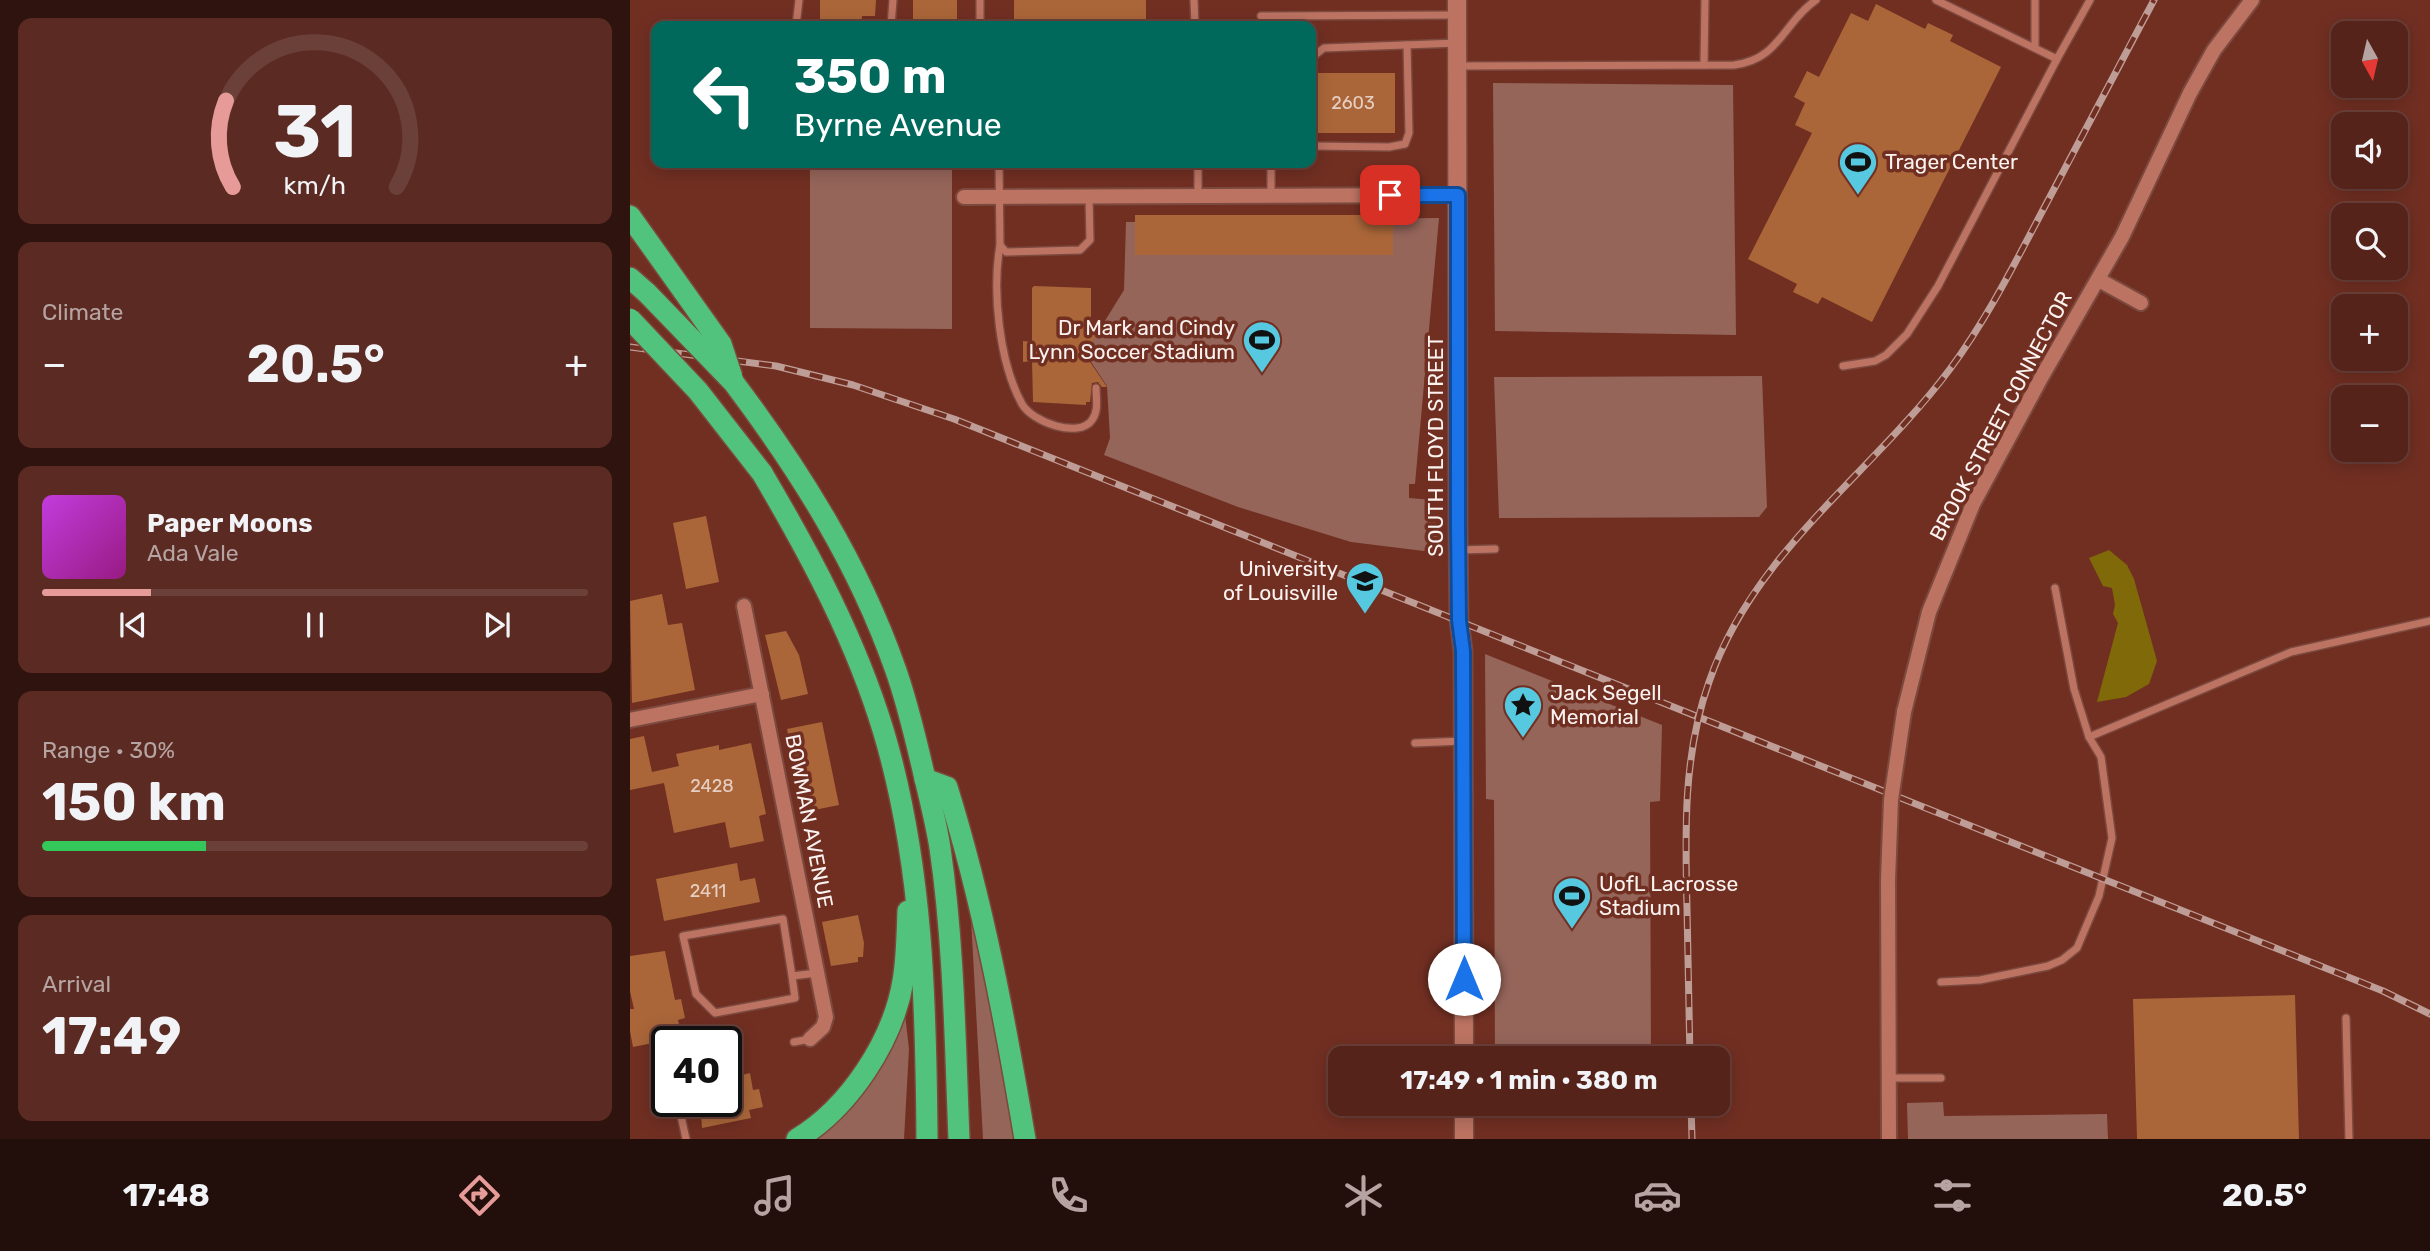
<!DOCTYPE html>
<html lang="en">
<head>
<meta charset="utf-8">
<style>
  :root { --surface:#55231a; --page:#5b2b23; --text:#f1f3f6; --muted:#b6a4a2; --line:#6b4039; --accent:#e69b98 }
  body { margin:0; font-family:Rubik,sans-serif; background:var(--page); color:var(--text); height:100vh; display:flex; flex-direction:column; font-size:26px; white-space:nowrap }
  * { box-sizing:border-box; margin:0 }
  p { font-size:23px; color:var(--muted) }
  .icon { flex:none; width:38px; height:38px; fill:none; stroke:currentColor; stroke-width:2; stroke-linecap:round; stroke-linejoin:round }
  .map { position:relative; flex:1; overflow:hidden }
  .details { display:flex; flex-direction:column; gap:18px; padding:18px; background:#2f130e; width:630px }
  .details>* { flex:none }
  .banner { position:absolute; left:21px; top:21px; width:665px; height:147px; border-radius:14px; box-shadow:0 4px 18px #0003,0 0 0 2px var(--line); background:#00695c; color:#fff; overflow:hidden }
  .needle { width:46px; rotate:172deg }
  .tools { position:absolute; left:1701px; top:21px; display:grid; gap:14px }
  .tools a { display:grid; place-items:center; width:77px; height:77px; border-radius:14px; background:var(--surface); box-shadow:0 4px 18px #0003,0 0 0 2px var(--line); font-size:35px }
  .speed { position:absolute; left:21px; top:1026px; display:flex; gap:14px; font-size:35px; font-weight:700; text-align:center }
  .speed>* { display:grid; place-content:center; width:91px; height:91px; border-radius:50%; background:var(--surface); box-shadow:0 4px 18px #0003,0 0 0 2px var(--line); line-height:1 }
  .speed .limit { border:4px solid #111; border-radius:10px; background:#fff; color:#111 }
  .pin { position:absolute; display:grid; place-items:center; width:60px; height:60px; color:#fff; margin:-30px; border-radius:14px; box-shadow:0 4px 10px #0006 }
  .me { position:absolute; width:77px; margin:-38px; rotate:0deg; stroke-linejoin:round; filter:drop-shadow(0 0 5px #0008) }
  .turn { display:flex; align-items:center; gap:24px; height:147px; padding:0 28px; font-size:32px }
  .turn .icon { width:91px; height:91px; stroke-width:2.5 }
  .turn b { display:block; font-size:49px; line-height:60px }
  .big { font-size:52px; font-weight:700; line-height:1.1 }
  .details .widget { flex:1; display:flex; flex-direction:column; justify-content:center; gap:10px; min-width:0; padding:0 24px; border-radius:14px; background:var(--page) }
  .details .dial { align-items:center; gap:0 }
  .dial svg { height:182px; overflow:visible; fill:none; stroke:var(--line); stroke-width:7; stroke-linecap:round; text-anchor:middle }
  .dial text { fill:var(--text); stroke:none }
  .song { display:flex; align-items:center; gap:21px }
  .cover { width:84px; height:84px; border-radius:10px; background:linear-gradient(135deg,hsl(290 70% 55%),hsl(310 70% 35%)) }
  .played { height:7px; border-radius:4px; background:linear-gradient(90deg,var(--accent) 20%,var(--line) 20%) }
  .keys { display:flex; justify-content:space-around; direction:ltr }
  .heat { display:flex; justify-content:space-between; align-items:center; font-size:38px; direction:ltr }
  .charge { height:10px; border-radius:5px; background:linear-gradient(90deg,#34c759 30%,var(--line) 0) }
  .trip { position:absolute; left:698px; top:1046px; width:402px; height:70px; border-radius:14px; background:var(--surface); box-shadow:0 4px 18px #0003,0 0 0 2px var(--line); font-weight:700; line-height:70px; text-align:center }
  .tab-bar { display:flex; height:112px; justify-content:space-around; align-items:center; background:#220e0a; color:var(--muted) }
  .tab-bar .icon { width:49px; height:49px }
  .tab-bar .active { color:var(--accent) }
  .tab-bar b { font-size:32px; color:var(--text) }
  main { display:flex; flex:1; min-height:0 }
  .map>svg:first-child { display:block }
  .green { fill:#95655a }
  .water { fill:#806908 }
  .building { fill:#aa6639 }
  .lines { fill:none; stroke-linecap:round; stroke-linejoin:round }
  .service-casing { stroke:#7b493e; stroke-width:10 }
  .minor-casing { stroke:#7b493e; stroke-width:18 }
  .tertiary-casing { stroke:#7b493e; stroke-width:21 }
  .motorway-casing { stroke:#7b493e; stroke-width:24 }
  .service { stroke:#bc7362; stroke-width:7 }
  .minor { stroke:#bc7362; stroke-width:14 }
  .tertiary { stroke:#bc7362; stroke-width:18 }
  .motorway { stroke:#51c37c; stroke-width:21 }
  .rail-casing { stroke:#bf9d97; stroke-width:7 }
  .rail { stroke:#712f22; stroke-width:4.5; stroke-dasharray:13; stroke-linecap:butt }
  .minor-bridge-casing { stroke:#7b493e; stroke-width:18; stroke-linecap:butt }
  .motorway-bridge-casing { stroke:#7b493e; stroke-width:24; stroke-linecap:butt }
  .minor-bridge { stroke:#bc7362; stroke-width:14 }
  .motorway-bridge { stroke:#51c37c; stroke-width:21 }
  .route-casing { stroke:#114b97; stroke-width:18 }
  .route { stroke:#1a73e8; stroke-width:12 }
  .labels { text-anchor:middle; stroke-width:7; stroke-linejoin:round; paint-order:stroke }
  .number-label { font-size:18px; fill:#e6cfc2 }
  .poi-label { font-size:21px; fill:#faf2f0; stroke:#712f22; text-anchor:start }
  .street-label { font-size:21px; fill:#faf2f0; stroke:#712f22 }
</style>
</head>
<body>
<main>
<section class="details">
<div class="widget dial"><svg viewBox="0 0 100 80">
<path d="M14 69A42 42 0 1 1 86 69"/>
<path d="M14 69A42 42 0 0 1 11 31" stroke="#e69b98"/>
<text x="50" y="56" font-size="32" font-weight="700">31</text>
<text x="50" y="72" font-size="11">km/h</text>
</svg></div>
<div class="widget"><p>Climate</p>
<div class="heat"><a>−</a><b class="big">20.5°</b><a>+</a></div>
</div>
<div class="widget">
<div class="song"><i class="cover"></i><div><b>Paper Moons</b><p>Ada Vale</p></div></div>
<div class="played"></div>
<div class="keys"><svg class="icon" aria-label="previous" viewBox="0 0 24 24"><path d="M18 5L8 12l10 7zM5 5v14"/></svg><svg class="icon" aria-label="pause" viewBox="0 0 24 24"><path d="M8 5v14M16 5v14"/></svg><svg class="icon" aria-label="next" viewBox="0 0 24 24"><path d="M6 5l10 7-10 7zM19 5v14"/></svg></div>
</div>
<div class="widget"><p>Range · 30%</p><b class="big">150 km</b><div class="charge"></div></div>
<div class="widget"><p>Arrival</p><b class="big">17:49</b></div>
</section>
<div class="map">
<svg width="1800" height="1139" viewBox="0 0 1800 1139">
  <rect width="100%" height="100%" fill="#712f22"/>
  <g class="green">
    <path d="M863,83l240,2 3,250 -241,-4z"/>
    <path d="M180,163h142v166l-142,-1z"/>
    <path d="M809,218l-24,266h-6v14l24,2 7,53 -89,-11 -113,-35 -134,-52 6,-17 -3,-52 -22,-33 39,-63 2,-68z"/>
    <path d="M1132,376l5,131 -8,10 -260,1 -5,-141z"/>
    <path d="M855,654l177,71 -2,76 -10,1 1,257h-156l-1,-259 -8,-1z"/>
    <path d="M335,874l53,265h-35l-12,-221z"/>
    <path d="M275,1014l4,35 -5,90h-95l91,-122z"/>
    <path d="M1313,1102l1,14 163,-2 1,25h-200l-1,-36z"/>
  </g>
  <path class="water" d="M1479,550l18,15 7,14 23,82 -8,23 -23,13 -29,5 21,-79 -5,-9 2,-9 -3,-17 -9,-2 -14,-28z"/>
  <g class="building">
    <path d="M190,0h56l-1,16h-13l-1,10h-41z"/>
    <rect x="283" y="0" width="44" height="26"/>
    <rect x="384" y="0" width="132" height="26"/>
    <path d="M1246,4l49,25 3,-6 25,12 -3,6 51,26 -129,255 -50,-25 -4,7 -25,-12 4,-8 -49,-25 64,-126 -17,-8 10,-22 -11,-6 13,-26 12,6 32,-64 17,8z"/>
    <path d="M681,73h84v60h-83z"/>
    <rect x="505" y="215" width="258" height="40"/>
    <path d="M404,286l57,2v36l11,1 -11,19 -1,18 17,25h-5l-4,-5 -6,1 -2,19h-4v3l-53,-3 -1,-41 -9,1v-21l9,1v-54z"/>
    <path d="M76,516l13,66 -33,7 -13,-66z"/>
    <path d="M32,594l6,31 14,-2 13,67 -63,13 -2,-102z"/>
    <path d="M156,631l13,24 9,39 -27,6 -16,-65z"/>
    <path d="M192,722l17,83 -35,7 -17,-83z"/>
    <path d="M14,736l8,36 27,-6 -3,-12 43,-9v5l32,-7 15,71 -7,2 5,25 -34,7 -5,-26 -51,11 -10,-50 -34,7v-51z"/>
    <path d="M107,863l3,18 15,-3 5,24 -96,19 -8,-42z"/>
    <path d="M228,915l6,28 -1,14h-5v5l-27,4 -9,-44z"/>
    <path d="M35,951l10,49 6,-1 4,19 -7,2 4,17 -49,10 -3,-16v-22h4l-4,-18v-35z"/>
    <path d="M1665,995l4,144h-162l-4,-140z"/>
    <path d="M112,1072v3l8,-2 3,17 6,-1 4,18 -14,3 2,8 -49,10 -2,-27h26v-26z"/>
  </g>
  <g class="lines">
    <g class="service-casing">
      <g id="service">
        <path d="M350,0v26"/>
        <path d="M564,0l1,26"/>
        <path d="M1306,0l121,59 33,-59"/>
        <path d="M631,16l196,-1"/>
        <path d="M166,26l3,-26"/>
        <path d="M261,26l2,-26"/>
        <path d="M1405,48v-48"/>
        <path d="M681,58l13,-10 134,-5"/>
        <path d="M1074,65l1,-65"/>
        <path d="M829,66l275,-1c46,-6 48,-41 82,-65"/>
        <path d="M681,146l78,1 16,-3 4,-11 -2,-88"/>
        <path d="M369,163l1,82 6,7 74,-2 10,-10 -1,-44"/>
        <path d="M641,194v-31"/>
        <path d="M568,195v-32"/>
        <path d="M370,245c-8,46 -1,117 22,159 10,18 57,35 70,16 7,-9 4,-22 4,-32"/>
        <path d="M1213,366l32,-5 11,-6 21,-21 31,-48 119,-227"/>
        <path d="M829,550l36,-1"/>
        <path d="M1459,737l202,-85 139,-31"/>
        <path d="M785,743l48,-2"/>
        <path d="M162,976l-9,-57 -100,17 13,58 19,19 80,-15 -3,-22 25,-3"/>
        <path d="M1311,982l39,-2 68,-14 14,-6 15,-12 22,-52 13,-58 -11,-81 -12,-20 -15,-48 -19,-101"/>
        <path d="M1716,1018l3,121"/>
        <path d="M164,1042l16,-3"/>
        <path d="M1259,1078h52"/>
        <path d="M51,1116l5,23"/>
      </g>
    </g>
    <g class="minor-casing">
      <g id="minor">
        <path d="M334,197l494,-2"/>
        <path d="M1469,280l42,23"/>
        <path d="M114,606l82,411 -3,10 -13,12"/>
        <path d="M1274,712l25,-100 44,-108 68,-126 81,-141 68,-144 24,-43 38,-50"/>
        <path d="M0,720l132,-26"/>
        <path d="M1258,880l1,259"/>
      </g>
    </g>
    <g class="tertiary-casing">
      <g id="tertiary">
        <path d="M827,0l1,526 1,94 4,31 1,408"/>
        <path d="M834,1104v35"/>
      </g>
    </g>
    <g class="motorway-casing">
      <g id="motorway">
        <path d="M0,216l54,76"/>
        <path d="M0,278l17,15"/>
        <path d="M104,383c66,88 124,180 161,285 12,33 20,68 28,102 6,26 13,52 17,78 14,96 15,194 19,291"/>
        <path d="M132,473c49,83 94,167 122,260 39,132 42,270 43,406"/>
        <path d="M295,779l22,8c36,116 58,233 78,352"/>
        <path d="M167,1139c52,-31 96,-98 106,-158 4,-22 4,-47 5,-70"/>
      </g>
    </g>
    <use href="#service" class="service"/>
    <use href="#minor" class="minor"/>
    <use href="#tertiary" class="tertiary"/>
    <use href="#motorway" class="motorway"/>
    <g class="rail-casing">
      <g id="rail">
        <path d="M0,347l146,19 77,19 101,34 1429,572 47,23"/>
        <path d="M1060,1059c-1,-50 -2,-101 -3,-151 -2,-76 -4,-153 22,-226 44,-130 162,-207 241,-313 37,-50 65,-106 94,-161 37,-69 73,-139 110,-208"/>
        <path d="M1061,1104l1,35"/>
      </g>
    </g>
    <use href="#rail" class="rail"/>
    <g class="minor-bridge-casing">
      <path id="minor-bridge" d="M1258,880l3,-80 13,-88"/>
    </g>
    <g class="motorway-bridge-casing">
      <g id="motorway-bridge">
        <path d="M54,292l37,52 11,33"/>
        <path d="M17,293l87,90"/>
        <path d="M0,319l68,72 64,82"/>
      </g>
    </g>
    <use href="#minor-bridge" class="minor-bridge"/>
    <use href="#motorway-bridge" class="motorway-bridge"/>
  </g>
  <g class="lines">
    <g class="route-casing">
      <path id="route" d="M760,195h68v331l1,94 4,31 1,328"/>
    </g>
    <use href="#route" class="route"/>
  </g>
  <defs>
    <g id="stadium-pin" transform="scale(2.0125)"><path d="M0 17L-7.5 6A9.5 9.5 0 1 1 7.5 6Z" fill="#56c9e1" stroke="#712f22"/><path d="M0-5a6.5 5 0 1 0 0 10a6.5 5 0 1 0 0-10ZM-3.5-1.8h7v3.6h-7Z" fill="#111"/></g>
    <g id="university-pin" transform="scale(2.0125)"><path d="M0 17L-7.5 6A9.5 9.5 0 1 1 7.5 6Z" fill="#56c9e1" stroke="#712f22"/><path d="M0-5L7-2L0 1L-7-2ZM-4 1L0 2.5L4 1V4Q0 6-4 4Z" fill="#111"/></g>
    <g id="sight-pin" transform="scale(2.0125)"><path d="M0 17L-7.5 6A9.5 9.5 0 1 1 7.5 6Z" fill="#56c9e1" stroke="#712f22"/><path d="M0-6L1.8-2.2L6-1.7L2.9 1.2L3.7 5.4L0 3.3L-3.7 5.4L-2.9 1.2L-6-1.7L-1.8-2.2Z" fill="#111"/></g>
  </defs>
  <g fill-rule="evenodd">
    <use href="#stadium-pin" x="1228" y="162"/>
    <use href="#stadium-pin" x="632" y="340"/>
    <use href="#university-pin" x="735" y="581"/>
    <use href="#sight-pin" x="893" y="705"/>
    <use href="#stadium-pin" x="942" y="896"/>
  </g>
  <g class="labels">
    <g class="number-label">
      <text x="723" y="109">2603</text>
      <text x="82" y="792">2428</text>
      <text x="78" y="897">2411</text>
    </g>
    <g class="poi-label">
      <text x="1255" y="169">Trager Center</text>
      <text x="605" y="335" text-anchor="end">Dr Mark and Cindy<tspan x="605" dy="24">Lynn Soccer Stadium</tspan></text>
      <text x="708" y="576" text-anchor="end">University<tspan x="708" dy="24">of Louisville</tspan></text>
      <text x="920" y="700">Jack Segell<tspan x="920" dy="24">Memorial</tspan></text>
      <text x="969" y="891">UofL Lacrosse<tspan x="969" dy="24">Stadium</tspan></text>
    </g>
    <g class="street-label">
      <text transform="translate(1371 416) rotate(-62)" y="7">BROOK STREET CONNECTOR</text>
      <text transform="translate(806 446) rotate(-90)" y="7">SOUTH FLOYD STREET</text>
      <text transform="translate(179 821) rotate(79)" y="7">BOWMAN AVENUE</text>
    </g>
  </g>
</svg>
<div class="tools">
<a><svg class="needle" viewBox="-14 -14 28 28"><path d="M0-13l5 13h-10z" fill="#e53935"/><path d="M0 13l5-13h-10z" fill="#b6a4a2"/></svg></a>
<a><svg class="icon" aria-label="sound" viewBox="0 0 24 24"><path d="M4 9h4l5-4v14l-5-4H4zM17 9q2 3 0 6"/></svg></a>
<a><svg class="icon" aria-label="search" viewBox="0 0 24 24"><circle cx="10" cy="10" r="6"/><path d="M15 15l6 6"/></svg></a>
<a>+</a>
<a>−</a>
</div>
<div class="speed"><div class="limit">40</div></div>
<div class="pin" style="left:760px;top:195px;background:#d93025"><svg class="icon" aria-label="arrive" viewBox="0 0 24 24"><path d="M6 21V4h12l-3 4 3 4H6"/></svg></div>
<svg class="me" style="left:834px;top:979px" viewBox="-20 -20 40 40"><circle r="19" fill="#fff"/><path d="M0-13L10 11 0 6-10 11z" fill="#1a73e8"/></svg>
<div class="trip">17:49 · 1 min · 380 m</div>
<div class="banner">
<div class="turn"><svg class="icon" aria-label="left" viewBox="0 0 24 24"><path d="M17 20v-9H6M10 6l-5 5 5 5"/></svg><div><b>350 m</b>Byrne Avenue</div></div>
</div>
</div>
</main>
<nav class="tab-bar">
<b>17:48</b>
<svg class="icon active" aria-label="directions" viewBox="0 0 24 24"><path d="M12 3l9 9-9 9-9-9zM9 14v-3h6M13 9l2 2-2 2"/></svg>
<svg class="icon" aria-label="music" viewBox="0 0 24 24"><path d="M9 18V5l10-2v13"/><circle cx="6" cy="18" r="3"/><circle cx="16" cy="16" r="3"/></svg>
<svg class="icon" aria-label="phone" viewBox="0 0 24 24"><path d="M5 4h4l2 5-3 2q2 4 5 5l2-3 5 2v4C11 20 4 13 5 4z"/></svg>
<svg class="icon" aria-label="climate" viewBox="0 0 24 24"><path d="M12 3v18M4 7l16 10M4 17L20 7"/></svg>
<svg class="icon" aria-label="car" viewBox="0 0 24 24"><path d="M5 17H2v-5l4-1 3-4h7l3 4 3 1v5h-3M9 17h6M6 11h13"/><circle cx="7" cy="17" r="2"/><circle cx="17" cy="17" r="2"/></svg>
<svg class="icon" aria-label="filters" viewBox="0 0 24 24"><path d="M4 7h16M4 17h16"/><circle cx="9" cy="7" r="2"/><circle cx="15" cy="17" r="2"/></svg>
<b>20.5°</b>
</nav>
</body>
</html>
